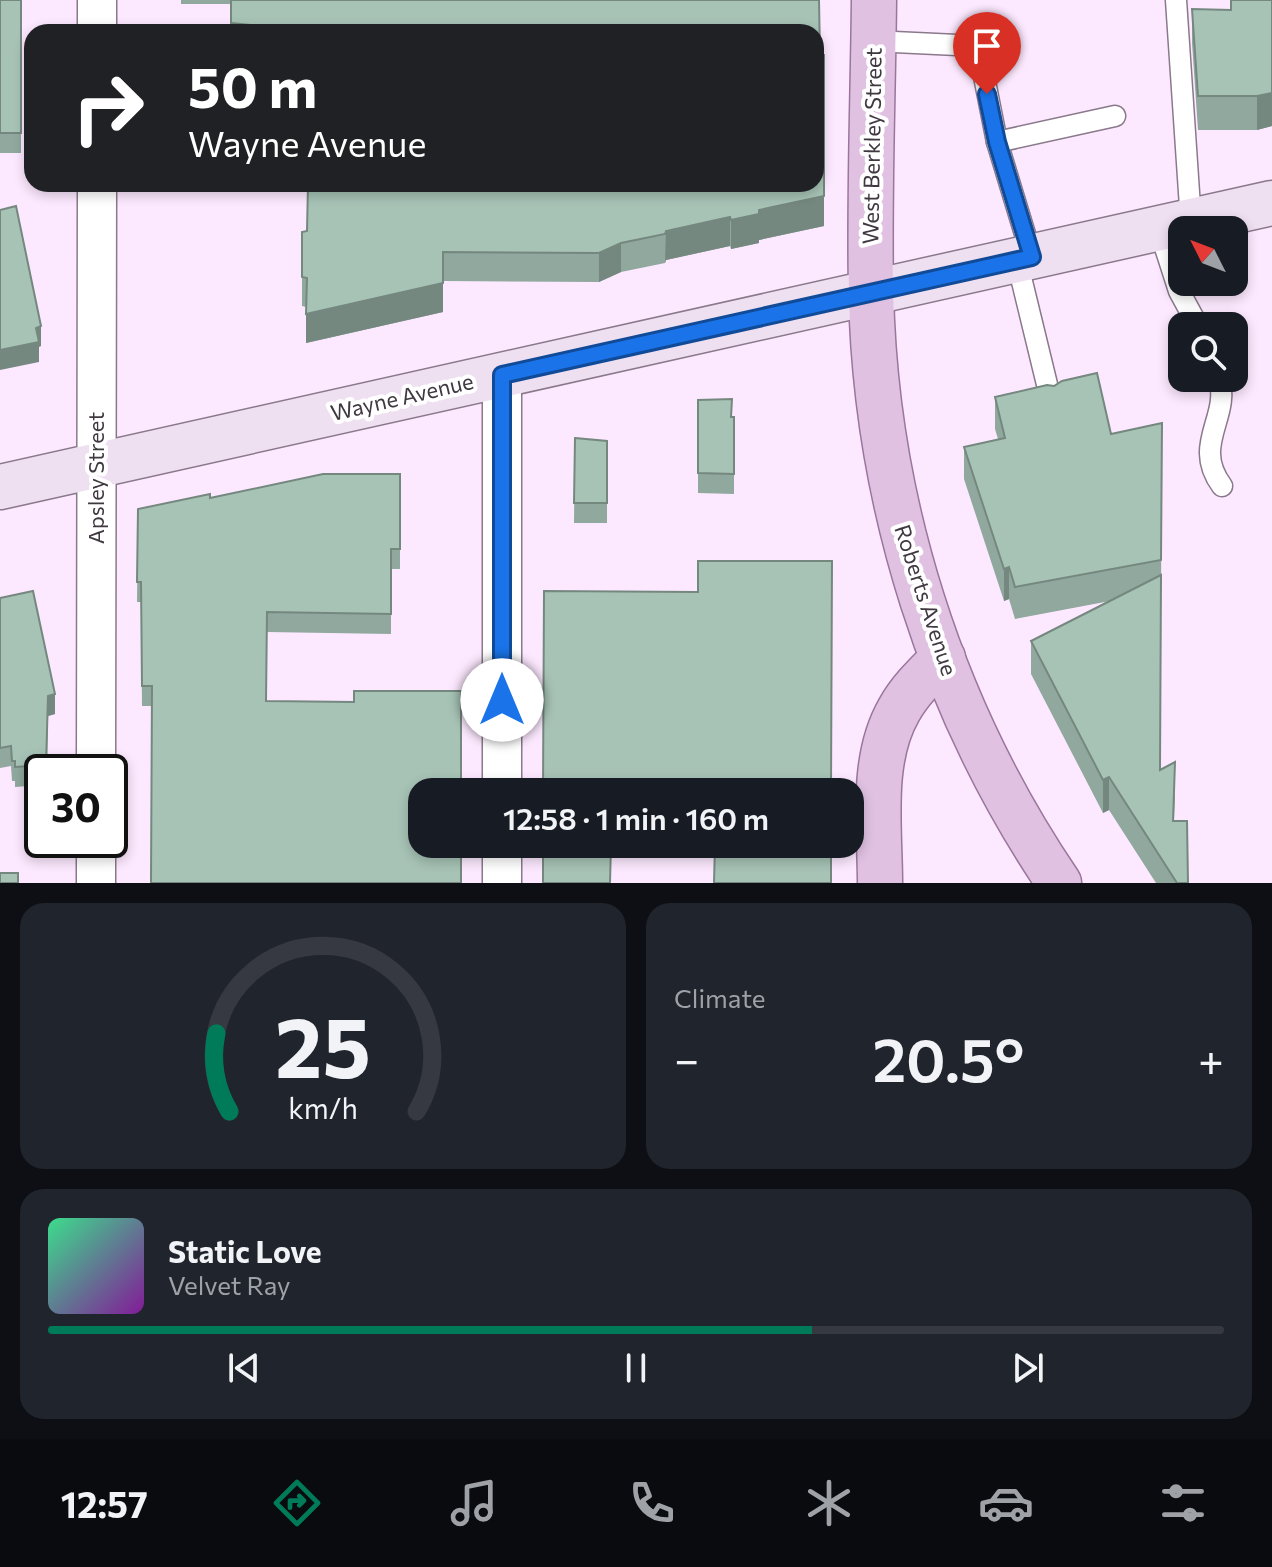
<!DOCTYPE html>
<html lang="en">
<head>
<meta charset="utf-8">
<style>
  :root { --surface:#171b24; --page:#20242c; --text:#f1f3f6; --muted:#9ea1a6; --line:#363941; --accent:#007b59 }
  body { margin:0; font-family:Commissioner,sans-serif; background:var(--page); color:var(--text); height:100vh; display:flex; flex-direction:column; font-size:30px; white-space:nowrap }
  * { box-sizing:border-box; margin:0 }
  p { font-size:26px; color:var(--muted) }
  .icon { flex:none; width:44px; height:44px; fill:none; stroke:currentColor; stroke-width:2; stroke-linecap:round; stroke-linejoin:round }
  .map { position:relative; height:883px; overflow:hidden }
  .panel { display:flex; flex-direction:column; gap:20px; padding:20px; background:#0d0f14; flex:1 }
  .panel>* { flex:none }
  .guide { position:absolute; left:24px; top:24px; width:800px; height:168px; border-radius:24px; box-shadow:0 4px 12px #0003; background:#202124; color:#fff; overflow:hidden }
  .needle { width:52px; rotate:312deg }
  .buttons { position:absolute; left:1168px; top:216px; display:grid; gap:16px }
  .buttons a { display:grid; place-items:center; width:80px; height:80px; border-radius:16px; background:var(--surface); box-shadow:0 4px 12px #0003; font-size:40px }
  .speed { position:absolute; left:24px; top:754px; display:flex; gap:16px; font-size:40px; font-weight:700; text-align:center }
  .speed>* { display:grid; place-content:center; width:104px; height:104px; border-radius:50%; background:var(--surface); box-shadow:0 4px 12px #0003; line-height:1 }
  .speed .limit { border:4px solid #111; border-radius:12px; background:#fff; color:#111 }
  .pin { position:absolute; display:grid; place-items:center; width:68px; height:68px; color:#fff; margin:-82px -34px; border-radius:50% 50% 50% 0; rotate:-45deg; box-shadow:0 0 8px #0007 }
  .pin .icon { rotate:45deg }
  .me { position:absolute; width:88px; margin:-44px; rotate:0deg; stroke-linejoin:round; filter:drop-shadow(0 0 6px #0008) }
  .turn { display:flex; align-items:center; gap:28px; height:168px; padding:0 32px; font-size:36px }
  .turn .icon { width:104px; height:104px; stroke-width:2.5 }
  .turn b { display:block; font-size:56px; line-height:68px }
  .big { font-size:60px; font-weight:600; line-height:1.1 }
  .panel .widget { flex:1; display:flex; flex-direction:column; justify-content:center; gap:12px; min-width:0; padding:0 28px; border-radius:24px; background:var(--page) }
  .panel .dial { align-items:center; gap:0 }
  .dial svg { height:208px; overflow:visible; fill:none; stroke:var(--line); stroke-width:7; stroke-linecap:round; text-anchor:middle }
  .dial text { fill:var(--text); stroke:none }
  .song { display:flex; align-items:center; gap:24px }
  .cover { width:96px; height:96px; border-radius:12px; background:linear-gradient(135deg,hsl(150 70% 55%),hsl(290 70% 35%)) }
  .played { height:8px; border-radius:4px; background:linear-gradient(90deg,var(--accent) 65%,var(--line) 65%) }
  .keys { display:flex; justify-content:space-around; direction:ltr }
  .heat { display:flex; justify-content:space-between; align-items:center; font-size:44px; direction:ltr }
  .panel .tiles { flex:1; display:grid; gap:20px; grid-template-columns:1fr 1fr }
  .widget:last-child { grid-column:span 2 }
  .trip { position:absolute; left:408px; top:778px; width:456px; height:80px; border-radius:24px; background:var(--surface); box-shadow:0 4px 12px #0003; font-weight:600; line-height:80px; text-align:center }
  .menu { display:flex; height:128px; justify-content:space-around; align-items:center; background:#090b0e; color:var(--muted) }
  .menu .icon { width:56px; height:56px }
  .menu .current { color:var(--accent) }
  .menu b { font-size:36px; color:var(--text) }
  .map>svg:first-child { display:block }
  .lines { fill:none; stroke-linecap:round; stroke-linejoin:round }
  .lane-casing { stroke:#8a788b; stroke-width:23 }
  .street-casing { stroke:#8a788b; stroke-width:41 }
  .secondary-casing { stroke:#8a788b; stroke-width:47 }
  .primary-casing { stroke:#9a769d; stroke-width:47 }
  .lane { stroke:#fff; stroke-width:20 }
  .street { stroke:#fff; stroke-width:38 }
  .secondary { stroke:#efe0f1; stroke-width:44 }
  .primary { stroke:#e0c1e2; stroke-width:44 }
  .wall { fill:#90a89d }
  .shaded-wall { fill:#75887f }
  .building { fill:#a7c3b6; stroke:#75887f; stroke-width:2 }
  .route-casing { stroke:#114b97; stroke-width:20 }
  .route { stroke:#1a73e8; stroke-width:14 }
  .labels { text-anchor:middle; stroke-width:8; stroke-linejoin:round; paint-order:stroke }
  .street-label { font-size:22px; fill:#403840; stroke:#fff }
</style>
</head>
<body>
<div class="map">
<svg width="1272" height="883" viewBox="0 0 1272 883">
  <rect width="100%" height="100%" fill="#fde9ff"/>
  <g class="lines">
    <g class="lane-casing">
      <g id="lane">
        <path d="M1176,0l15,222"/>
        <path d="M873,41l105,5 19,96 118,-26"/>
        <path d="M997,142l35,115"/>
        <path d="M1159,229l20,62 19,35"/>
        <path d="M1017,261l35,144"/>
        <path d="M1219,378c12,40 -28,66 3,108"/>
      </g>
    </g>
    <g class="street-casing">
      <g id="street">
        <path d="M97,32v-32"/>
        <path d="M96,772l1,-588"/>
        <path d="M502,792v-417"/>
        <path d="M96,840v43"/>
        <path d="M502,883v-39"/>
      </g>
    </g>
    <g class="secondary-casing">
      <path id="secondary" d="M0,487l1272,-284"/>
    </g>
    <g class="primary-casing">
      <g id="primary">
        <path d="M874,0c-1,97 -5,194 -3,291 4,209 70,418 188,592"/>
        <path d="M880,883c0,-55 -10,-123 19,-173 11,-20 28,-36 44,-52"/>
      </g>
    </g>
    <use href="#lane" class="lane"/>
    <use href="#street" class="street"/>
    <use href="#secondary" class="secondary"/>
    <use href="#primary" class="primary"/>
  </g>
  <g class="wall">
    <rect x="0" y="0" width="21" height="153"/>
    <path d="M181,0h638l5,226 -65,14v3l-28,6 -1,-3 -64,14 -1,3 -44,9 -22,10 -156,-1v31l-137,31v-36l-4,-1v-29l5,-46 509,-199h-585v-28h-50z"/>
    <path d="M1272,0v126l-15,4h-59l-6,-87v-34l39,1z"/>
    <path d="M995,397l116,37 51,-11 -2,347 15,25 -1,26 14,62h-32l-47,-73 -6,3 -72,-139v-33l79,-40 -95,18 -6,-20 -5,2 -40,-122v-32l34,-8 -3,-10z"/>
    <path d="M698,400l34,17h2v77l-36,-1z"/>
    <path d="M575,438l32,3v82h-33z"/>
    <path d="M400,474v95h-9v65l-124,-2v69l194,91 -309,-86h-10l-1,-104h-4l1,-93 72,-11z"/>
    <path d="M0,598l55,116 -7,2 -1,56h-5v13l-27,2v-6h-3l-1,-15 -11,2z"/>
    <path d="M543,844h105v12h-37z"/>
  </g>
  <g class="shaded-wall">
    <path d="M1272,93v33l-15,4v-34z"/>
    <path d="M824,196v30l-65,14v3l-28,6v-29l28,-10z"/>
    <path d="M730,217v29l-64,14 -1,3 1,-32z"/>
    <path d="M621,243v29l-22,10v-29z"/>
    <path d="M443,283v29l-137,31v-29z"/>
    <path d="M41,326v20l-2,1v15l-39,8v-20l36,-22z"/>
    <path d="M1009,567v32l-5,2v-32z"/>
    <path d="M55,694v20l-7,2 -2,56 2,-76z"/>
    <path d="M1109,777v33l-6,3v-33z"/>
  </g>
  <g class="building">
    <rect x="0" y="0" width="21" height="133"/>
    <path d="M231,0h588l1,55h4v141l-65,14v4l-28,6 -1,-3 -64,14 -1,3 -44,9 -22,10 -156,-1v31l-137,31 1,-36 -5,-1v-45l5,-1 1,-47h508v-152h-555v-6l-30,-3z"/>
    <path d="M1231,0h41v93l-15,3h-59l-6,-87 39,1z"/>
    <path d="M16,206l25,120 -5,2 3,14 -39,8v-140z"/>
    <path d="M1097,373l14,61 51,-11 -1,137 -146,27 -6,-20 -5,2 -40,-122 41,-9 -10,-41 52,-12 7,1 8,-5z"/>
    <path d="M732,399l-1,18h3v57l-36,-1v-73z"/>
    <path d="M575,438l32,3v62h-33z"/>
    <path d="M323,474h77v75h-9v65l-124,-2 -1,89 88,1v-11h107v101h-39v52h39v39h-310l1,-197h-10l-1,-104h-4l1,-73 72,-15v4z"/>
    <path d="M698,561h134l-1,231h-288l1,-201 154,1z"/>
    <path d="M1161,575l-1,195 15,-8 -2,59h14l1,62h-11l-68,-106 -6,3 -72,-139z"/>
    <path d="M33,591l22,103 -7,2 -2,69 -31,2v-6h-3l-1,-15 -11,2v-150z"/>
    <path d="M543,844h68l-1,39h-67z"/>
    <path d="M715,844h116v39h-117z"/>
    <rect x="0" y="873" width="18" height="10"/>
  </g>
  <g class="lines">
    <g class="route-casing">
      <path id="route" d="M502,700v-325l530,-118 -35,-115 -10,-48"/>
    </g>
    <use href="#route" class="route"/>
  </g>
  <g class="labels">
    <g class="street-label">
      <text transform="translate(872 146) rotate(-89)" y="8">West Berkley Street</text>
      <text transform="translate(402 397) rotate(-13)" y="8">Wayne Avenue</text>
      <text transform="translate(96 478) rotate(-90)" y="8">Apsley Street</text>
      <text transform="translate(926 600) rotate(72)" y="8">Roberts Avenue</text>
    </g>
  </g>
</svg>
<div class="buttons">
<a><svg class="needle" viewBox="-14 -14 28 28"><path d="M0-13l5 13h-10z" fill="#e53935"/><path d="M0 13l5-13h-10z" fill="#9ea1a6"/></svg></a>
<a><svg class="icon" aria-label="search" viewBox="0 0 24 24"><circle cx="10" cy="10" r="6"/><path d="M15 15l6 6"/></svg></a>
</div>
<div class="speed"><div class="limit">30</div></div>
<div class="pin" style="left:987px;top:94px;background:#d93025"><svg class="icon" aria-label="arrive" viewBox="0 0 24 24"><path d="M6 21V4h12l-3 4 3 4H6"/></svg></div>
<svg class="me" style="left:502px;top:700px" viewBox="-20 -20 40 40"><circle r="19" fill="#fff"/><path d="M0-13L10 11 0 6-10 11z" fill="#1a73e8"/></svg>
<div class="trip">12:58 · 1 min · 160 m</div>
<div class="guide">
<div class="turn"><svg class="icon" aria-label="right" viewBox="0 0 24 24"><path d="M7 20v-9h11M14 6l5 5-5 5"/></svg><div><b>50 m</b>Wayne Avenue</div></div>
</div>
</div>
<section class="panel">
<div class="tiles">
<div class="widget dial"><svg viewBox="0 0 100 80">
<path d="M14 69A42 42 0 1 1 86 69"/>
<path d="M14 69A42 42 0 0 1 9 39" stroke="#007b59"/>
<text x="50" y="56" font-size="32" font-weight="700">25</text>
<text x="50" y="72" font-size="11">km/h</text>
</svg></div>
<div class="widget"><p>Climate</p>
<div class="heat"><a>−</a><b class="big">20.5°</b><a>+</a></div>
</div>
<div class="widget">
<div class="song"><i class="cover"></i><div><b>Static Love</b><p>Velvet Ray</p></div></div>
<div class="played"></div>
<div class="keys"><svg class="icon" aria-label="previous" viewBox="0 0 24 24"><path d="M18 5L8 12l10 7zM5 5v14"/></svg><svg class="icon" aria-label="pause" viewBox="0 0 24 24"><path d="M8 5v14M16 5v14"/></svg><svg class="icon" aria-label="next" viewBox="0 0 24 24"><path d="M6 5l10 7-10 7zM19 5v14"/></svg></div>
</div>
</div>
</section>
<nav class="menu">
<b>12:57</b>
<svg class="icon current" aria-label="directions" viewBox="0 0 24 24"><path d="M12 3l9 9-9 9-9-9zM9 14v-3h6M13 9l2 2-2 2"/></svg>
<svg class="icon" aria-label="music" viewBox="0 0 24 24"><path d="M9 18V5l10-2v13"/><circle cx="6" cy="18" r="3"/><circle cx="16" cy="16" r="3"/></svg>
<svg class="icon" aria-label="phone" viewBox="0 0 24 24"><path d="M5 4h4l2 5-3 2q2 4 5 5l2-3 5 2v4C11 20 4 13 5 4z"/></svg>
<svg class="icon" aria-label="climate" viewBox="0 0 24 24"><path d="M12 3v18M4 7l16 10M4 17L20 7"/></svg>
<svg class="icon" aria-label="car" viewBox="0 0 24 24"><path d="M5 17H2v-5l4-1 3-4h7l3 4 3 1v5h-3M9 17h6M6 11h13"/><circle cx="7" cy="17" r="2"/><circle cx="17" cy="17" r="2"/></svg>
<svg class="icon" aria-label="filters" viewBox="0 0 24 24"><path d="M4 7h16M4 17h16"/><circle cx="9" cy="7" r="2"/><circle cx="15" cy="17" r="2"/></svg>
</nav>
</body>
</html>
